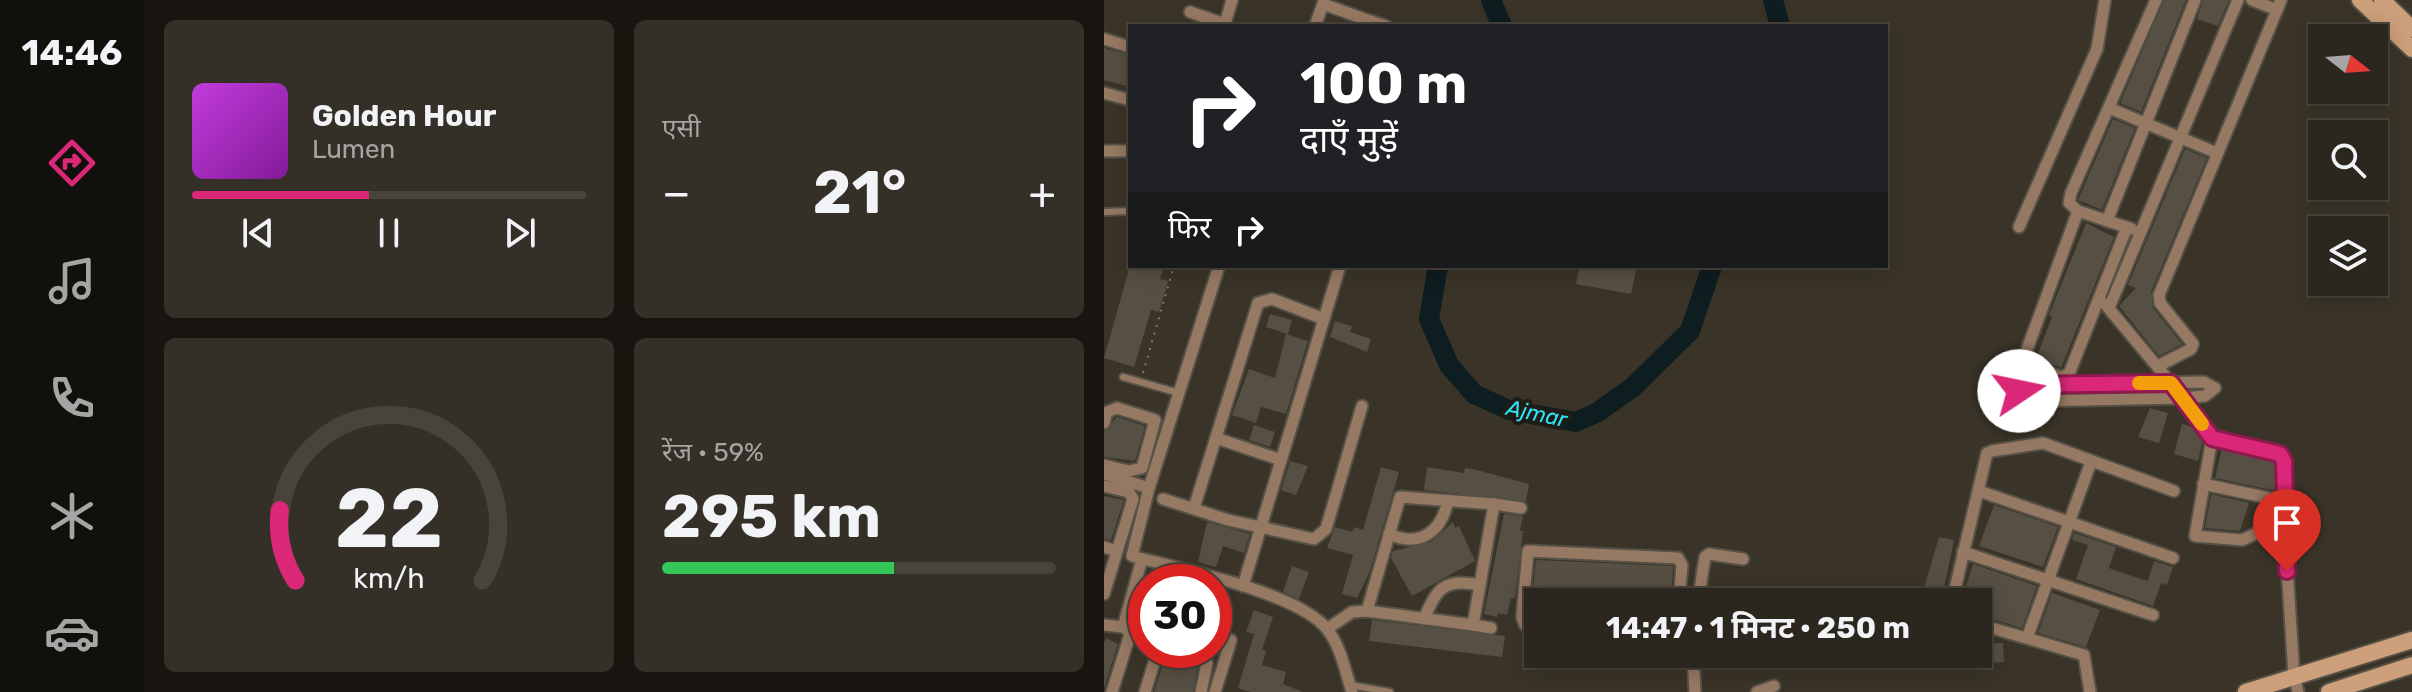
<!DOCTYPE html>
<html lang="hi">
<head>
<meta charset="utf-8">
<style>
  :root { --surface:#2c271e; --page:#342f27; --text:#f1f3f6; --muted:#a6a5a4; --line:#48443c; --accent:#db2777 }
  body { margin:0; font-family:Rubik,"Noto Sans Devanagari",sans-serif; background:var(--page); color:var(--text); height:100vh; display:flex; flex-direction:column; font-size:30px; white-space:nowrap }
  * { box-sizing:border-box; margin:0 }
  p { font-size:26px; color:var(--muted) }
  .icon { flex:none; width:44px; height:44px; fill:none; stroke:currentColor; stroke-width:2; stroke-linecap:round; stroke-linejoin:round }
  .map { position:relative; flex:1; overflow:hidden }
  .panel { display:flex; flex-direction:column; gap:20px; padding:20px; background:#181510; width:960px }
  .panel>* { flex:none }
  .top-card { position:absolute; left:24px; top:24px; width:760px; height:244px; border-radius:0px; box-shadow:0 4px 20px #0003,0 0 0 2px var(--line); background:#202124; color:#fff; overflow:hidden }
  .needle { width:52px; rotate:107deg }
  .controls { position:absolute; left:1204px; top:24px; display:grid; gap:16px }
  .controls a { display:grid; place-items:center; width:80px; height:80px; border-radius:0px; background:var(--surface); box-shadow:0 4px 20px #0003,0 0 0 2px var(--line); font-size:40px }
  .speed { position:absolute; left:24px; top:564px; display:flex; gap:16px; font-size:40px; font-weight:700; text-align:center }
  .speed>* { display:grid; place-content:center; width:104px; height:104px; border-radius:50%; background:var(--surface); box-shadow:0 4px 20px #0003,0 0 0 2px var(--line); line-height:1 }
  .speed .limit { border:12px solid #d22; background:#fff; color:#111 }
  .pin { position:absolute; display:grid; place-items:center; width:68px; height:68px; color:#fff; margin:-82px -34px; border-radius:50% 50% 50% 0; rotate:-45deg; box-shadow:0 0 8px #0007 }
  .pin .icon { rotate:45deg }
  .me { position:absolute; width:88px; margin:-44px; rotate:79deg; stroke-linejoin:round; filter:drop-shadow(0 0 6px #0008) }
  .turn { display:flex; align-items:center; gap:28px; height:168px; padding:0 40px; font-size:36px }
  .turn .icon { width:104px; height:104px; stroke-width:2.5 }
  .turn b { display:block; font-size:56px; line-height:68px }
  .then { display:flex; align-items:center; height:76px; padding:0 40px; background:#0003; gap:16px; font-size:30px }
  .big { font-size:60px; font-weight:700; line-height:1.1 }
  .panel .widget { flex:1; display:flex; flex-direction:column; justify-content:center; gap:12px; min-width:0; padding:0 28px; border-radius:12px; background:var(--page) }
  .panel .dial { align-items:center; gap:0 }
  .dial svg { height:208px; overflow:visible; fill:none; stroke:var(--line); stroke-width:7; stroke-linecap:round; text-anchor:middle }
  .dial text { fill:var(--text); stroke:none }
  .song { display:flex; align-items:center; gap:24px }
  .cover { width:96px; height:96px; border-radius:12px; background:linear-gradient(135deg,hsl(290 70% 55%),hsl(290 70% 35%)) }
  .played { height:8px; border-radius:4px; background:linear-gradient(90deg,var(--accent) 45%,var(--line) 45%) }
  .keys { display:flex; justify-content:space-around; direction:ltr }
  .heat { display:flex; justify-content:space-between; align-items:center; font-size:44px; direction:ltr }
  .charge { height:12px; border-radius:6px; background:linear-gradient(90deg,#34c759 59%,var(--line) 0) }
  .panel .tiles { flex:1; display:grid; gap:20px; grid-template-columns:repeat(2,1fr) }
  .trip { position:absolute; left:420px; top:588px; width:468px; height:80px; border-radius:0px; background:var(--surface); box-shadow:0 4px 20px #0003,0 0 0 2px var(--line); font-weight:700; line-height:80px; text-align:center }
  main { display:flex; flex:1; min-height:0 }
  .dock { display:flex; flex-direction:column; width:144px; justify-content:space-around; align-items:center; background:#12100c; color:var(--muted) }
  .dock .icon { width:56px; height:56px }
  .dock .active { color:var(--accent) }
  .dock b { font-size:36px; color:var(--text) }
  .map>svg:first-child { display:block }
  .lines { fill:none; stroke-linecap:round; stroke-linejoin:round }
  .river { stroke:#0e1d20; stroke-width:20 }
  .building { fill:#564f43 }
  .lane-casing { stroke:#565146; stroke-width:10 }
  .street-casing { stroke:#565146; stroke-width:15 }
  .secondary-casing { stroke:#565146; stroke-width:20 }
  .path { stroke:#7f7970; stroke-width:2; stroke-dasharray:2 6; stroke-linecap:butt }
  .lane { stroke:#967963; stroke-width:6 }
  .street { stroke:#967963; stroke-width:11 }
  .secondary { stroke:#cd9f7b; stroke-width:16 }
  .route-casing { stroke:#8e194d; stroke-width:20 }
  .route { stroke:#db2777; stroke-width:14 }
  .slow { stroke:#f59e0b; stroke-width:14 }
  .labels { text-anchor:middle; stroke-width:8; stroke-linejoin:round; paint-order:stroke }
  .water-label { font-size:22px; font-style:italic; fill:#2ae4f9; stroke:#1f1c16 }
</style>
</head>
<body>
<main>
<nav class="dock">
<b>14:46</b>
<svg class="icon active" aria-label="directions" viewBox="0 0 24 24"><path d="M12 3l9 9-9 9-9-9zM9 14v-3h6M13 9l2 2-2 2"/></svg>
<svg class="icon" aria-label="music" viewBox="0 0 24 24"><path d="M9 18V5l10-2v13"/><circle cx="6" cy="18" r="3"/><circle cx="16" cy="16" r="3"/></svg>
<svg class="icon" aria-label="phone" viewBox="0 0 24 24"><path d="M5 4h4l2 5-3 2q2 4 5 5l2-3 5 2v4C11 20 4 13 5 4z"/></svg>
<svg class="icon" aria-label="climate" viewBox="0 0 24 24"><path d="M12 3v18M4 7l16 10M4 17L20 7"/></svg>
<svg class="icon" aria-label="car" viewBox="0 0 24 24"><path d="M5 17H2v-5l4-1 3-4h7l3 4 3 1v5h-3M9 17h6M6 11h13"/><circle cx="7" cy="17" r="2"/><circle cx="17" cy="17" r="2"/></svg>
</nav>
<section class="panel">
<div class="tiles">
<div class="widget">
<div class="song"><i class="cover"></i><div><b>Golden Hour</b><p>Lumen</p></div></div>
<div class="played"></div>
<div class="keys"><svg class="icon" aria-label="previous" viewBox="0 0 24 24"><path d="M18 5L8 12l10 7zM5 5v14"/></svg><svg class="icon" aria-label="pause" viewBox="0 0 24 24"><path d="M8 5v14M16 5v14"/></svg><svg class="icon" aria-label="next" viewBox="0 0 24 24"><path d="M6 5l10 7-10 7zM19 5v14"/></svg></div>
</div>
<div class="widget"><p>एसी</p>
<div class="heat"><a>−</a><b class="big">21°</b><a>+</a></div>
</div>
<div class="widget dial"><svg viewBox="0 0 100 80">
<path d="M14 69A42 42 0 1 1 86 69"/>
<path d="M14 69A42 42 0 0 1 8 42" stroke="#db2777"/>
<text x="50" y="56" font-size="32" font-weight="700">22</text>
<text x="50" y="72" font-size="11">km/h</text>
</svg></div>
<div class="widget"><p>रेंज · 59%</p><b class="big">295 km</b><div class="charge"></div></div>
</div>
</section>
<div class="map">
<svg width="1308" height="692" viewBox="0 0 1308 692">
  <rect width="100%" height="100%" fill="#3a3428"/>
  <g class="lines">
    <g class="river">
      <path d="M387,0l11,26"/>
      <path d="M669,0l7,26"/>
      <path d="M334,266l-9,53 20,46 25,29 35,16 67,12 22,-10 35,-25 57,-56 22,-65"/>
    </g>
  </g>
  <g class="building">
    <path d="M1060,0h22l-45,112 -21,-9z"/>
    <path d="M1099,0h26l-11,26 -21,-7z"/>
    <path d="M0,48l26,7v32l-26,-7z"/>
    <path d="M1009,119l22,9 -33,82 -24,-10z"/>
    <path d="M1081,149l22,9 -56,134 2,16 29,36 -23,12 -40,-50 17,-18 -8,-3z"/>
    <path d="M982,223l28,14 -53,131 -25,-9 16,-42 -3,-2z"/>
    <path d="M26,266h34l-4,13 8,2 -9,31 -8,-2 -17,57 -30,-9z"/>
    <path d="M476,266h57l-6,28 -55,-10z"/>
    <path d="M166,314l22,6 -4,14 -22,-7z"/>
    <path d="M231,321l17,5 -2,6 21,7 -4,13 -37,-15z"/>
    <path d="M182,334l22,7 -22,73 -25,-7 -5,16 -24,-8 17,-46 26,9z"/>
    <path d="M1046,408l18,5 -9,30 -21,-6z"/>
    <path d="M13,417l28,9 -10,35 -31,-4v-26z"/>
    <path d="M1078,424l11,3 10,13 -5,21 -24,-7z"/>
    <path d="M150,425l21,7 -5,15 -21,-7z"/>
    <path d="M1118,449l49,11 5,4v27l-61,-13z"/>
    <path d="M186,461l18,5 -12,29 -15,-5z"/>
    <path d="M277,467l18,5 -29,99 -13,27 -15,-4 11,-39 -26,-7 8,-21 17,5 2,-5 9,3z"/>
    <path d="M323,467l37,6 1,-5 8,1 56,15 -3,17 -102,-11z"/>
    <path d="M1107,494l38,9 -9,28 -35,-3z"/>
    <path d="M0,496l20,4 -13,40 -7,-1z"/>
    <path d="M890,505l64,22 -15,40 -64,-21z"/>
    <path d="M400,514l19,2 -3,15h3l-8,67h-4l-4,17 -9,-2 -1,4 -13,-3z"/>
    <path d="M103,522l43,12 -6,19 -21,-7 -7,21 -18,-5z"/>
    <path d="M349,522l2,6 4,-2 16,35 -63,35 -21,-38 2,-7 38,-9z"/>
    <path d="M970,533l42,14 -7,21 17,6 22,7 6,-20 19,6 -6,18 -6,-2 -8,23 -77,-27 12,-34 -16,-5z"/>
    <path d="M835,537l15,3 -13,62h-21z"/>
    <path d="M432,560l137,6 -2,36 -139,-3z"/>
    <path d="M869,564l64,22 -15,42 -44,-13v-13h-17z"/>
    <path d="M188,566l17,6 -10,27 -16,-7z"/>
    <path d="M948,593l48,17 -14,37 -48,-14z"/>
    <path d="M150,610l19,7 -11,32 4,2 -4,14 24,7 -3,12 20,8h-52l-13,-4 16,-54 -8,-2z"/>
    <path d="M268,620l133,16 -3,21 -133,-16z"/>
    <path d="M2,638l12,6 -14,45v-46z"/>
    <path d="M899,643l1,19 -36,2 -1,-10h11v-10z"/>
    <path d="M61,657l33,10 -5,25h-39z"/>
  </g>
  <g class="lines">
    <g class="lane-casing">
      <g id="lane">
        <path d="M0,212l26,-1"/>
        <path d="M19,377l56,16"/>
        <path d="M246,685l40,7"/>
      </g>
    </g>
    <g class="street-casing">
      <g id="street">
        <path d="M220,0l-1,4 47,17"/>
        <path d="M1148,0l25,10 4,-10"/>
        <path d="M86,12l35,12 7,-24"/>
        <path d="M264,25l2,-4 16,5"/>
        <path d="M211,26l8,-22"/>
        <path d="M0,39l26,8"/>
        <path d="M0,93l26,7"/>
        <path d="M1005,108l108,45"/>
        <path d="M0,151h26"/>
        <path d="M974,211l54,18"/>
        <path d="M1003,221l88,-221"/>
        <path d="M915,227l78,-178 8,-49"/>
        <path d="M1023,227l-58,147 -8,3 -39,-14 56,-152 -9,-8 2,-10 85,-193"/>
        <path d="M115,266l-70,222 -17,68c48,13 165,36 195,73 14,18 18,41 25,63"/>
        <path d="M1001,304l66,79 41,55"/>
        <path d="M1005,308l129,-308"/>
        <path d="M1054,366l33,-17 2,-5 -33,-41 -1,-8 118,-285"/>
        <path d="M914,385l186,-3 11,6 -10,8 -22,2 -153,3 -11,-10 3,-28"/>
        <path d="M0,423l3,-11 10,-4 38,12 -13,48 -13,3 -25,-6"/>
        <path d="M112,438l65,22"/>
        <path d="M0,474l45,14"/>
        <path d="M1099,484l80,17"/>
        <path d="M0,486l25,6 4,7 -29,95"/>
        <path d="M875,491l194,67"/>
        <path d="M59,499l65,21 86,19 12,-10 36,-123"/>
        <path d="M390,504l27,4"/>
        <path d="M90,508l64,-205 14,-4 52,20"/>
        <path d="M1180,520l-42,20 -47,-4 17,-98 64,14 8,9v59l10,156 4,16"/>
        <path d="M285,534c31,14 52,-2 59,-33"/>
        <path d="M0,547l13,4"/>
        <path d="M859,552l190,63"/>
        <path d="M139,586l97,-320"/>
        <path d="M594,602l7,-45 4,-3 34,5"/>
        <path d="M848,602l35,-149 5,-2 51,-8 131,48"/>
        <path d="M320,619c13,-31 20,-41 56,-34"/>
        <path d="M874,624l106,31 6,37"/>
        <path d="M0,625l19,2 23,14"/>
        <path d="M369,625l18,3"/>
        <path d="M19,627l19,-68"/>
        <path d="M434,627l-13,-2 -3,-8 6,-66 150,7 4,7 -3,37"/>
        <path d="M223,629l25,-17 15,-1 33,-114 94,7 -21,121 -106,-14"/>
        <path d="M923,638l64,-176"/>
        <path d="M66,650l24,3 13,10 -6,29"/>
        <path d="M589,654l2,38"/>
        <path d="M8,692l19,-61"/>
        <path d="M41,692l13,-42"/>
        <path d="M111,692l16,-52"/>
        <path d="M653,692l17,-6"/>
      </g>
    </g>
    <g class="secondary-casing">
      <g id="secondary">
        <path d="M1256,0l52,49"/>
        <path d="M1278,0l30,29"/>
        <path d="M1142,692l166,-52"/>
        <path d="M1225,692l83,-27"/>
      </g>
    </g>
    <path class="path" d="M39,373l31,-107"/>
    <use href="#lane" class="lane"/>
    <use href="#street" class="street"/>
    <use href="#secondary" class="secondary"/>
  </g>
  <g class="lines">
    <g class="route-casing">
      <path id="route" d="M915,391l-1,-6 153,-2 41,55 68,16 4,7 3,110"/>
    </g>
    <use href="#route" class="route"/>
    <path class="slow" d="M1035,383h32l31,41"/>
  </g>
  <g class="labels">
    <g class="water-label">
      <text transform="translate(433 413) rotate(12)" y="8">Ajmar</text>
    </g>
  </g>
</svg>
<div class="controls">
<a><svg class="needle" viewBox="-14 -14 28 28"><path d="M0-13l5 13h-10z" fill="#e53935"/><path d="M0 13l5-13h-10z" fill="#a6a5a4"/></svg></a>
<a><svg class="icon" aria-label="search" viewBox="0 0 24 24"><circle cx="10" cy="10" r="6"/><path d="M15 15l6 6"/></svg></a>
<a><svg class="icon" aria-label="layers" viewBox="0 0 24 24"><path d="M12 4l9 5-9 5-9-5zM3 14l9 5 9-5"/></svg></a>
</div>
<div class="speed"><div class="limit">30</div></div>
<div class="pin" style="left:1183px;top:571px;background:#d93025"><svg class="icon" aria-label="arrive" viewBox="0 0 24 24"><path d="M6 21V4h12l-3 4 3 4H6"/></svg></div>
<svg class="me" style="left:915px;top:391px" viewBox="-20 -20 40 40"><circle r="19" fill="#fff"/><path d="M0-13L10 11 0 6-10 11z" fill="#db2777"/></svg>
<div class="trip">14:47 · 1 मिनट · 250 m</div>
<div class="top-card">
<div class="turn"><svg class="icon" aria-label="right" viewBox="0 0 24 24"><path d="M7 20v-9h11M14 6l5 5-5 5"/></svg><div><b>100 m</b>दाएँ मुड़ें</div></div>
<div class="then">फिर<svg class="icon" aria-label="right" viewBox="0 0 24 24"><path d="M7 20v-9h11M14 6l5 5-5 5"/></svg></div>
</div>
</div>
</main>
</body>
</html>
